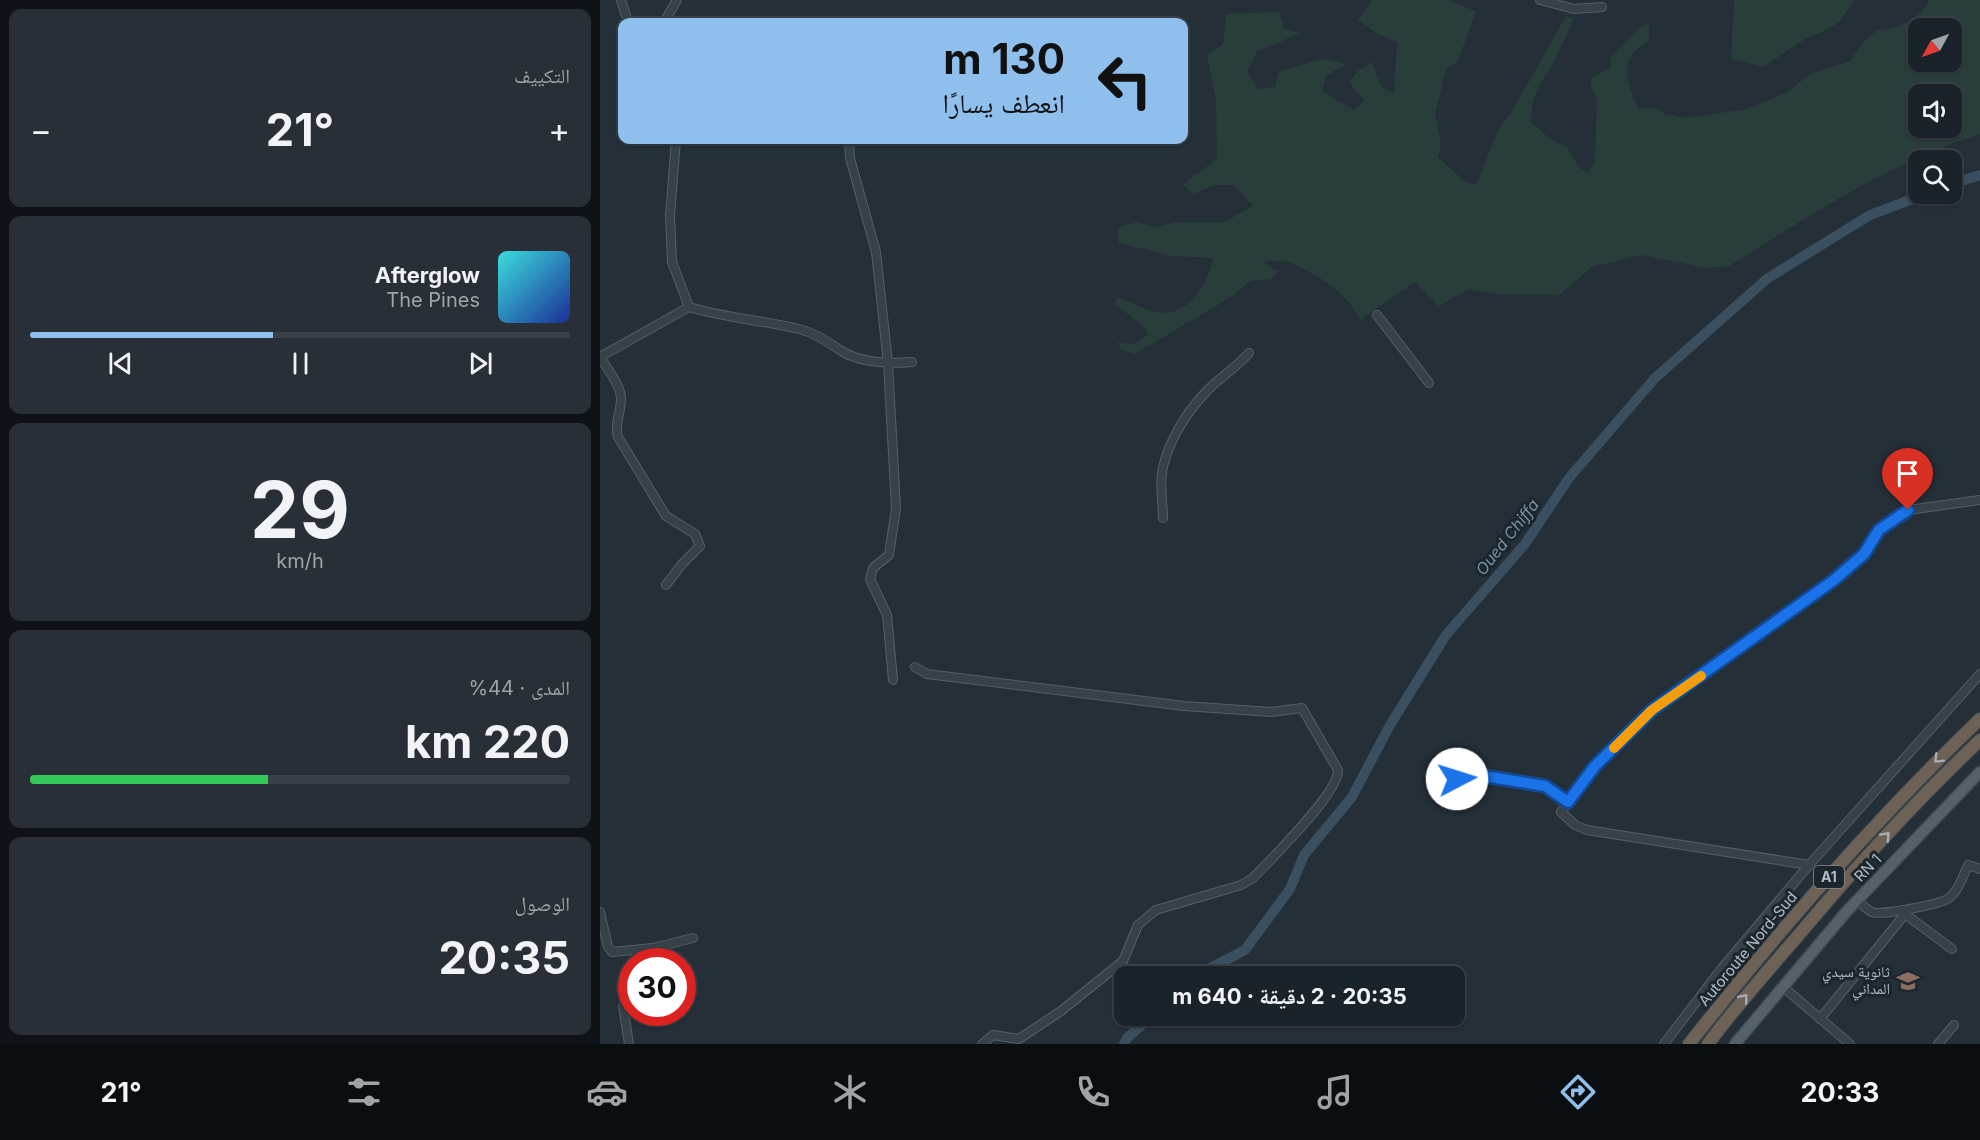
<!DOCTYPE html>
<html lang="ar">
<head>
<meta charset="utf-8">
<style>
  :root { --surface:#1b232a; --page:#282f36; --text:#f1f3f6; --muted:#a0a4a8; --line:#394047; --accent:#8ebfed }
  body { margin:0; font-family:Inter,"Noto Naskh Arabic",sans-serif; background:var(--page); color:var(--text); direction:rtl; height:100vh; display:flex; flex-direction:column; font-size:22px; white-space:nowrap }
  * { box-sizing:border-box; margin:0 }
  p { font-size:20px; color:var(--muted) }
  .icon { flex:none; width:33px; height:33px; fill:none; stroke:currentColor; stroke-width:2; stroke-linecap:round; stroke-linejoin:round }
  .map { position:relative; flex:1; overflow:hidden; direction:ltr }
  .panel { display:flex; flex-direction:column; gap:9px; padding:9px; background:#0f1317; width:600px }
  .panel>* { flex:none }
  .top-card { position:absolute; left:18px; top:18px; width:570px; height:126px; border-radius:12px; box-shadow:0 2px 4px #0004,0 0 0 2px var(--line); direction:rtl; background:#8ebfed; color:#111; overflow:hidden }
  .needle { width:39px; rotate:230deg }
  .buttons { position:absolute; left:1308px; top:18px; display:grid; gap:12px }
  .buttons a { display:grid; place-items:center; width:54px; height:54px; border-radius:12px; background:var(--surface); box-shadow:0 2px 4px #0004,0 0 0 2px var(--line); font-size:30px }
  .speed { position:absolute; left:18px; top:948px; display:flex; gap:12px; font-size:30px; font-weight:700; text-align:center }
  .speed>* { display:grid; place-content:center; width:78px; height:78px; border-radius:50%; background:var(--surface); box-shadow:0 2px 4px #0004,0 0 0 2px var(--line); line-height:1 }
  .speed .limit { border:9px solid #d22; background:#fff; color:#111 }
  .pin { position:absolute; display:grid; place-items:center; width:51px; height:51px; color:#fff; margin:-62px -26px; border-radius:50% 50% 50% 0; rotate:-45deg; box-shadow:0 0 6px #0007 }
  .pin .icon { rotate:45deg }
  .me { position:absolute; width:66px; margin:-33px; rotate:85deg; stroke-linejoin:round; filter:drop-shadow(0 0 4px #0008) }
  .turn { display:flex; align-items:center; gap:21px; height:126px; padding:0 24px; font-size:27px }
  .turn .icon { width:78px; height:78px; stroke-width:2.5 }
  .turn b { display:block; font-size:42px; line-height:51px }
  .big { font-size:45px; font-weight:700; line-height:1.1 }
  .panel .tile { flex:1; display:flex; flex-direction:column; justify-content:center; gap:9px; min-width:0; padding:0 21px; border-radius:12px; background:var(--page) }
  .panel .dial { align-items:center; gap:0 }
  .dial b { font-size:78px; line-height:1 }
  .song { display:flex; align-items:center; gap:18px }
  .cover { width:72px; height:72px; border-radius:9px; background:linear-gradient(135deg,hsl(180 70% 55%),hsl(230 70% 35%)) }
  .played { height:6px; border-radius:3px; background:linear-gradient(90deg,var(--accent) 45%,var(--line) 45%) }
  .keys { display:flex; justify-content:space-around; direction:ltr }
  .heat { display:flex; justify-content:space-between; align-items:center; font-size:33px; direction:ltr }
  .charge { height:9px; border-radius:4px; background:linear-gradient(90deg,#34c759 44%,var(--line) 0) }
  .trip { position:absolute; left:514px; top:966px; width:351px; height:60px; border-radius:12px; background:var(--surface); box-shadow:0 2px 4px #0004,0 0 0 2px var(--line); font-weight:700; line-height:60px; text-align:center; direction:rtl }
  .dock { display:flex; height:96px; justify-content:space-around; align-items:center; background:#0b0e11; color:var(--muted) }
  .dock .icon { width:42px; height:42px }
  .dock .active { color:var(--accent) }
  .dock b { font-size:27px; color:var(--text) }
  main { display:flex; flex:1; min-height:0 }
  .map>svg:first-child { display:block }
  .green { fill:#293d3b; fill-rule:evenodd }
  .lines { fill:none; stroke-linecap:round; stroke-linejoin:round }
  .river { stroke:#3a4f5f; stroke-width:10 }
  .minor-casing { stroke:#555f66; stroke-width:10 }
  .major-casing { stroke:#404a51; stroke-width:13 }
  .highway-casing { stroke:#424c53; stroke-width:14 }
  .minor { stroke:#374148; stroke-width:8 }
  .major { stroke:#556068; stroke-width:10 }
  .highway { stroke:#6e6155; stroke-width:12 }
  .oneway { stroke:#a8aeb3 }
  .route-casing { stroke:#114b97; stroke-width:15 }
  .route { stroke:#1a73e8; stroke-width:10 }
  .slow { stroke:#f59e0b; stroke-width:10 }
  .labels { text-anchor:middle; stroke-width:6; stroke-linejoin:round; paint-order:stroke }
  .shield { fill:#1c262d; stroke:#858f97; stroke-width:1.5 }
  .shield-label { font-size:14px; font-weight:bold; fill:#b2bcc4 }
  .street-label { font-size:15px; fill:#b2bcc4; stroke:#1c262d }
  .poi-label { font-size:15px; fill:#b2bcc4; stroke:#1c262d; text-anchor:end }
  .water-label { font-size:16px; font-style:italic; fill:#7590a5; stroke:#1c262d }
</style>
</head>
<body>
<main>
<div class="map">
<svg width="1380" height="1044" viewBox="0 0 1380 1044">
  <rect width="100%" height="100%" fill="#242f38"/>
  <g class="green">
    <path d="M772,0h75l29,11 -18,50 -12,8 -11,45 6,29 -3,14 26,24 12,4 23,-57 12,-15 55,-97 7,2c-5,14 -10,27 -17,40 -14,25 -25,33 -25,64l18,16 17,8 13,21 9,6 7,-12 2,-61 -6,-14v-8l20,-11 -1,-9 29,-30 10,-4v17c-32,18 -23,38 -11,67h18l9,6 20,4 62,-9 39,-16 24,-19 40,-13 14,-20 13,-11c19,1 45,-12 52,-30h51v134c-90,28 -172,83 -251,132l-23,2 -65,-13 -49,12 -33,28 -65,-1 -25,-5 -30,17 -24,-24 -55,38c-5,-7 -9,-17 -16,-23 -18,-17 -55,-43 -80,-35l14,10 -6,7 -22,2 -19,16 -96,57 -14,-4 -3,-8 16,2 14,-10 -4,-7 -29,-23 3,-7c14,6 38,19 54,15 23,-7 37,-32 41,-54l-41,-2 -53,-13 -1,-16 20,-5 16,5 23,-5h47l29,-16 -19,-21h-20l-20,9 -12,-9 35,-26 -1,-60 -9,-44 16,-11 3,-30 53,-2 5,17 17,4 -43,18 -11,19 11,19 17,-2 4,-16 45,-12 22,5 -20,12 -4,15 32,19 11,-10 -11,-10 -4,-9 9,-11 13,-8 9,24 13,8 3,-52 -19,-8 -20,-14zM1318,28h34v34h-34zM1318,94h34v34h-34z"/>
    <path d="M1134,0h121l-16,22 -16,10 -15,5 -45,30 -32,-8z"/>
  </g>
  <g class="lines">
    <g class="river">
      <path d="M1352,184l28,-9"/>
      <path d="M595,976l50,-26 45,-61 14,-34 48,-58 38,-72 56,-90 79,-91 44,-66 86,-100 113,-100 102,-63 56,-21"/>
      <path d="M524,1044l3,-6 25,-22"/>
    </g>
    <g class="minor-casing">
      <g id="minor">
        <path d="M21,0l7,22"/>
        <path d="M940,0l34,9 28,-2"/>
        <path d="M64,22l13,-22"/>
        <path d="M76,140l-6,76 2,46 17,45"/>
        <path d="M249,140l1,18 26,94 12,111 8,145 -7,47 -16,13 -3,11 17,36 6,65"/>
        <path d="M89,307c36,11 73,13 110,22 16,4 27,12 41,21 19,13 50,14 72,12"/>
        <path d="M777,315l52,68"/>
        <path d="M563,518c0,-15 -4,-36 0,-51 6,-26 23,-54 41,-73 13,-15 31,-25 45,-41"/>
        <path d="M66,585l16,-21 18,-18 -5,-12 -29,-18 -48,-79c-4,-13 3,-24 3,-38 0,-14 -14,-30 -21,-42l89,-50"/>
        <path d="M315,667l12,7 257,32 87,6 31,-4 36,62c1,23 -68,90 -85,108l-12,7 -85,25 -18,15 -15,36 -62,50 -42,28 -26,-4 -11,9"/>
        <path d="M857,779l21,-4 67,11 23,16"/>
        <path d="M1209,865l-222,-35 -12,-5 -14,-13 34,-46 57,-56 182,-130 30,-26 15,-24 29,-20 72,-10"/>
        <path d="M1257,901c5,3 10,9 15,11 8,4 70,-8 77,-14 10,-8 14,-22 19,-33l12,4"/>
        <path d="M0,912l8,35 4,5 41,-4 40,-10"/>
        <path d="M1182,986l68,58"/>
        <path d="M23,1006l6,38"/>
        <path d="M1220,1019l85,-105 47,35"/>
        <path d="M1064,1044l58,-76 87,-103 171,-191"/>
        <path d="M1338,1044l16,-19"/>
      </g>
    </g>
    <g class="major-casing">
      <path id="major" d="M1135,1044l112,-133 133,-139"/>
    </g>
    <g class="highway-casing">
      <g id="highway">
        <path d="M1089,1044c90,-114 186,-224 291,-325"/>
        <path d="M1108,1044c31,-42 66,-80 100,-120 54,-64 111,-126 172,-184"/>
      </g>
    </g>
    <use href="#minor" class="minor"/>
    <use href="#major" class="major"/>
    <use href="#highway" class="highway"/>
  </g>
  <defs><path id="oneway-chevron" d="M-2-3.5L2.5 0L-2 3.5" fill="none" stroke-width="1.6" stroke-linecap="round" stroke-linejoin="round" transform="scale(1.5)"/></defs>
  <g class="oneway">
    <use href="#oneway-chevron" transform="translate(1338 759) rotate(135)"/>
    <use href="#oneway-chevron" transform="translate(1286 836) rotate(-47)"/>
    <use href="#oneway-chevron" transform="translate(1144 998) rotate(-50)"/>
  </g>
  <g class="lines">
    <g class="route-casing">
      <path id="route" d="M857,779l21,-4 67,11 23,16 27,-36 57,-56 182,-130 30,-26 15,-24 29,-20"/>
    </g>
    <use href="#route" class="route"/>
    <path class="slow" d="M1014,748l38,-38 49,-34"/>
  </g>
  <defs>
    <g id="school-bare" transform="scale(1.8)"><path d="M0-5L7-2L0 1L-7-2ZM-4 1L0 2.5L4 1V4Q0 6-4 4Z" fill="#8d6e63" stroke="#1c262d" stroke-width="2.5" paint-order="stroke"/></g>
  </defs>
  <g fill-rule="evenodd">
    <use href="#school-bare" x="1308" y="981"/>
  </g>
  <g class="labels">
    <rect class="shield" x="1214" y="866" width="30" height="22" rx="4.5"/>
    <g class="shield-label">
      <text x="1229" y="882">A1</text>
    </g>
    <g class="street-label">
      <text transform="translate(1268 868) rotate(-46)" y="5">RN 1</text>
      <text transform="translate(1148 949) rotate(-50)" y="5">Autoroute Nord-Sud</text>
    </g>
    <g class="poi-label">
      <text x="1290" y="977">ثانوية سيدي<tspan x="1290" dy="17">المداني</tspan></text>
    </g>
    <g class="water-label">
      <text transform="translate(907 537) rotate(-52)" y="6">Oued Chiffa</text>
    </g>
  </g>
</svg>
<div class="buttons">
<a><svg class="needle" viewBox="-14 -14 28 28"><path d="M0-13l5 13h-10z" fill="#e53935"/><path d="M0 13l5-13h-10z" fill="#a0a4a8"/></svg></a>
<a><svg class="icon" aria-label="sound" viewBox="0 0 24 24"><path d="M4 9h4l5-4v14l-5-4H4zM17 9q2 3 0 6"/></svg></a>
<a><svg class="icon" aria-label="search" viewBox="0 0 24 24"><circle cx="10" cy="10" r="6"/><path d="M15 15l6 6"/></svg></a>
</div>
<div class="speed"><div class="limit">30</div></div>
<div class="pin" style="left:1308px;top:510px;background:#d93025"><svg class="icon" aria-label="arrive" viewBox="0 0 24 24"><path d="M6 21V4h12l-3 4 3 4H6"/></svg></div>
<svg class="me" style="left:857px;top:779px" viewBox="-20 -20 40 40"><circle r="19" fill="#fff"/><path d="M0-13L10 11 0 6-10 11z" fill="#1a73e8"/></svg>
<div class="trip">20:35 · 2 دقيقة · 640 m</div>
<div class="top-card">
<div class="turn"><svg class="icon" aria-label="left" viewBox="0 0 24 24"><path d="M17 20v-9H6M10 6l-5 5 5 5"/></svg><div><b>130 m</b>انعطف يسارًا</div></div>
</div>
</div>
<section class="panel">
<div class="tile"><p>التكييف</p>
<div class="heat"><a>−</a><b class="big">21°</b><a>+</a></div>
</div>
<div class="tile">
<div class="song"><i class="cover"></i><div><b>Afterglow</b><p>The Pines</p></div></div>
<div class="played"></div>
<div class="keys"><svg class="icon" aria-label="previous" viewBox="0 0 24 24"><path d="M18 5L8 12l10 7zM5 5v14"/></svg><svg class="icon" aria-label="pause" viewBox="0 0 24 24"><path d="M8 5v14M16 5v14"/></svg><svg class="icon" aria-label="next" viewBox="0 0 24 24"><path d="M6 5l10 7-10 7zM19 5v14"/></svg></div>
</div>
<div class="tile dial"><b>29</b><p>km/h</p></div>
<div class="tile"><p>المدى · 44%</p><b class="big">220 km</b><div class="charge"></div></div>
<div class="tile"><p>الوصول</p><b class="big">20:35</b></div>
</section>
</main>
<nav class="dock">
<b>20:33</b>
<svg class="icon active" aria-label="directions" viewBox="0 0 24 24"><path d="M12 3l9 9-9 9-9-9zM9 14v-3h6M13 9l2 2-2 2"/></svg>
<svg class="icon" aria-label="music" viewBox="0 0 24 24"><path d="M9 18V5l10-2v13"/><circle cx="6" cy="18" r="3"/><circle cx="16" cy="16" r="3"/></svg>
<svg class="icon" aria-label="phone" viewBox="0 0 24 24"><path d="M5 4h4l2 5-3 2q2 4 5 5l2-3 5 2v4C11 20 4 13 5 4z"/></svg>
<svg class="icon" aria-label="climate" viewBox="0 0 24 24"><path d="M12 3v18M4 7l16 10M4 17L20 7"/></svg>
<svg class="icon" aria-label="car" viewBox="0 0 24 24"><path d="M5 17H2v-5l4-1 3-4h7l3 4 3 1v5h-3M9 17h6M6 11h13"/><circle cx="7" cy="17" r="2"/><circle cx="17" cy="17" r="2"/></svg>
<svg class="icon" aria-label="filters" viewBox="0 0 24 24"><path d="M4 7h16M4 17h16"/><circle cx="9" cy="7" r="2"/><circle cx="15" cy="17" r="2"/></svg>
<b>21°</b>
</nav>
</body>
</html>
